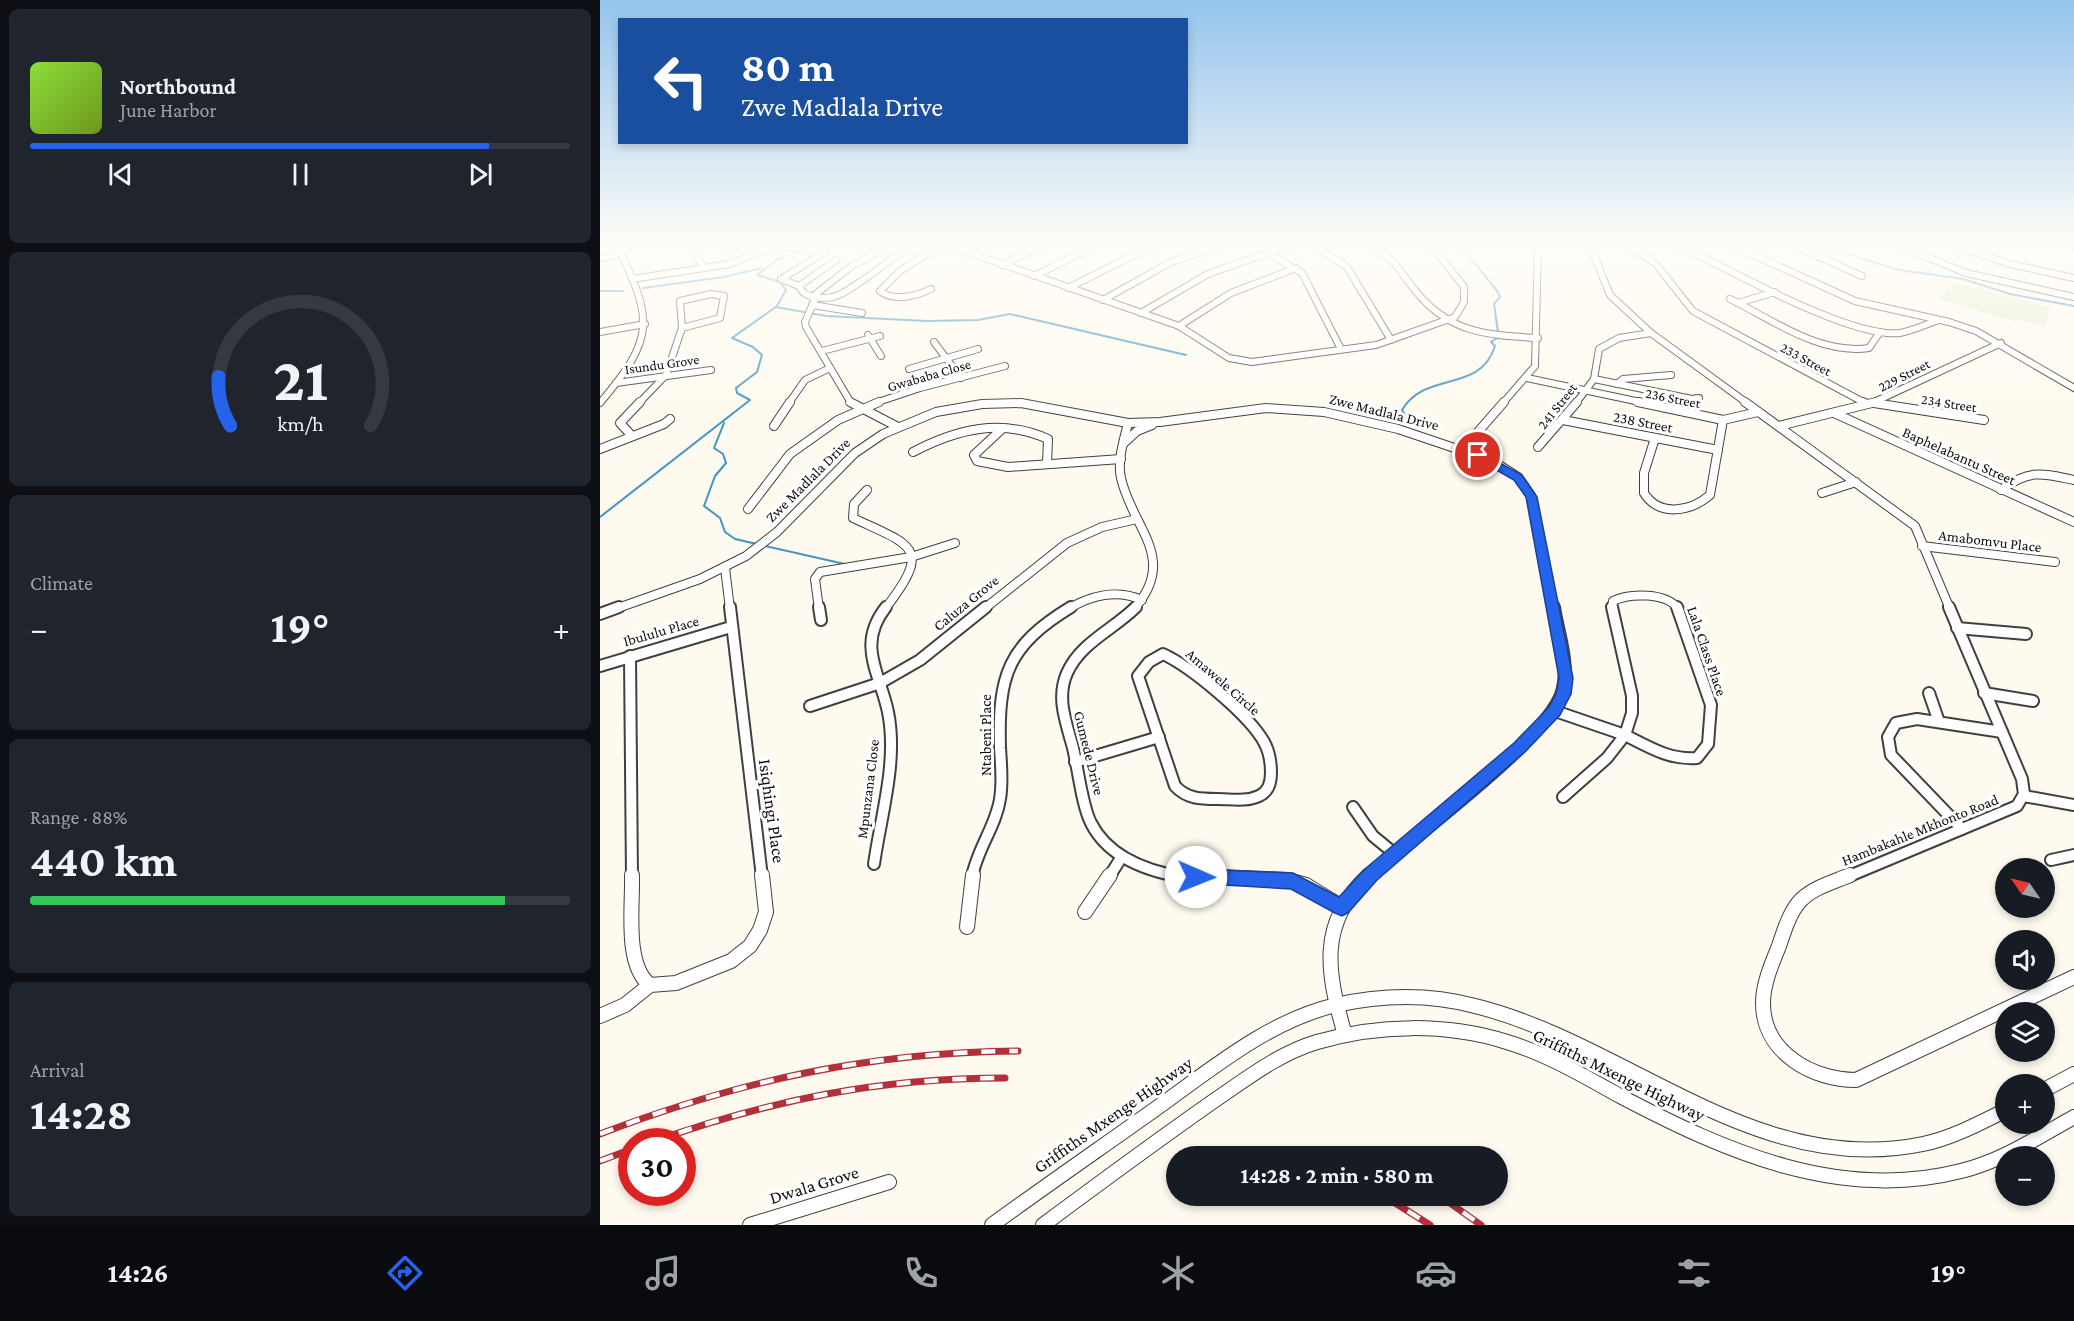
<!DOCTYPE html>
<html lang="en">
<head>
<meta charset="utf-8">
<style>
  :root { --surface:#171b24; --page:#20242c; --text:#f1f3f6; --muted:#9ea1a6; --line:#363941; --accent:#2563eb }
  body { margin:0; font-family:"Crimson Pro",serif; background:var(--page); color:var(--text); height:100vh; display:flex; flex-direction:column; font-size:22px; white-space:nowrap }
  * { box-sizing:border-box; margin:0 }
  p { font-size:20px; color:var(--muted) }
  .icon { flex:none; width:33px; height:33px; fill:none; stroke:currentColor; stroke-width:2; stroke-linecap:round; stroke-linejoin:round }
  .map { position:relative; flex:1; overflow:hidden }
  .drawer { display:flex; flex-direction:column; gap:9px; padding:9px; background:#0d0f14; width:600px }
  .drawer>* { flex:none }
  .hud { position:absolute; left:18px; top:18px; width:570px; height:126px; border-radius:0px; box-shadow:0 3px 9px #0003; background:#1a4fa0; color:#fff; overflow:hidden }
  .needle { width:39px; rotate:304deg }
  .buttons { position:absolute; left:1395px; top:858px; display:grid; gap:12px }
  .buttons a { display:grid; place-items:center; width:60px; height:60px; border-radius:50%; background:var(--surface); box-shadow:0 3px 9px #0003; font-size:30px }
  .speed { position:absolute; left:18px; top:1128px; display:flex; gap:12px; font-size:30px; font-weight:700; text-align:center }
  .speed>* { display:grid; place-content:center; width:78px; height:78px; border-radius:50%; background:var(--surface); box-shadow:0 3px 9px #0003; line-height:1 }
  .speed .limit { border:9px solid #d22; background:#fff; color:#111 }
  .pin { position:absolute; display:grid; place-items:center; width:51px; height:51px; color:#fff; margin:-26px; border:3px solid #fff; border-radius:50%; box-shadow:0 2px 6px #0007 }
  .me { position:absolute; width:66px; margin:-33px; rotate:91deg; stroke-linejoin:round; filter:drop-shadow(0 0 4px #0008) }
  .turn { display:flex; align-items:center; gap:21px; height:126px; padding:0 24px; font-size:27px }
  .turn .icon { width:78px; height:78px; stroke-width:2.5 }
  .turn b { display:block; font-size:42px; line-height:51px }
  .big { font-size:45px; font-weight:700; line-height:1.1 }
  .drawer .card { flex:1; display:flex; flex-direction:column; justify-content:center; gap:9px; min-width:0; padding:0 21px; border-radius:9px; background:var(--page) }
  .drawer .dial { align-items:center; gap:0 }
  .dial svg { height:156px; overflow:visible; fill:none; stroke:var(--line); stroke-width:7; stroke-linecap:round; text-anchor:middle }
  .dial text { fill:var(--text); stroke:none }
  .song { display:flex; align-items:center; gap:18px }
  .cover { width:72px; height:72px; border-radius:9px; background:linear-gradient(135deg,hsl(90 70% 55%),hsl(80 70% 35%)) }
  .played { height:6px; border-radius:3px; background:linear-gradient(90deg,var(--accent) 85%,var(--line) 85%) }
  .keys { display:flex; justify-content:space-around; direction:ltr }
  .heat { display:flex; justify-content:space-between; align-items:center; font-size:33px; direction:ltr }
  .charge { height:9px; border-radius:4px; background:linear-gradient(90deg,#34c759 88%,var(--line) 0) }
  .trip { position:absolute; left:566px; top:1146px; width:342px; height:60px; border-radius:30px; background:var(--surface); box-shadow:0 3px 9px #0003; font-weight:700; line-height:60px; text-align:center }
  .menu { display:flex; height:96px; justify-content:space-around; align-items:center; background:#090b0e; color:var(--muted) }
  .menu .icon { width:42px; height:42px }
  .menu .active { color:var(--accent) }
  .menu b { font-size:27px; color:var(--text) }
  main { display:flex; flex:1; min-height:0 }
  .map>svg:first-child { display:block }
  .pitch { fill:#e3eecc }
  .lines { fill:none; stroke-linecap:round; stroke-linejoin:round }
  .stream { stroke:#4494c3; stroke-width:2 }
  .minor-far3-casing { stroke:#404040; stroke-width:8 }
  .minor-far2-casing { stroke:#404040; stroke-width:10 }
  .minor-far1-casing { stroke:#404040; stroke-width:14 }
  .minor-casing { stroke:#404040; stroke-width:16 }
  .minor-far3 { stroke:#fff; stroke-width:6 }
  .minor-far2 { stroke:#fff; stroke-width:8 }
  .minor-far1 { stroke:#fff; stroke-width:10 }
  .minor { stroke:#fff; stroke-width:14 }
  .rail-casing { stroke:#b3303a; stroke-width:7 }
  .rail { stroke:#fff; stroke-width:4.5; stroke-dasharray:14; stroke-linecap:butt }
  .route { fill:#2563eb; stroke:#184099; stroke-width:1.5 }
  .labels { text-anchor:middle; stroke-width:6; stroke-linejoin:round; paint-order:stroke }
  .far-street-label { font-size:14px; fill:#0d0d0d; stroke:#fff }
  .street-label { font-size:15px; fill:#0d0d0d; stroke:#fff }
  .near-street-label { font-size:18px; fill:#0d0d0d; stroke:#fff }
</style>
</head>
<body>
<main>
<section class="drawer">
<div class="card">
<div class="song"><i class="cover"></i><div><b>Northbound</b><p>June Harbor</p></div></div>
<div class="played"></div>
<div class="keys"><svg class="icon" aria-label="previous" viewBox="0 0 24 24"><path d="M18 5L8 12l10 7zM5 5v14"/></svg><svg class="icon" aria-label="pause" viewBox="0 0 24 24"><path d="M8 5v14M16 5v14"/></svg><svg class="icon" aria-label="next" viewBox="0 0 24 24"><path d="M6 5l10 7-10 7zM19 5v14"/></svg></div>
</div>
<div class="card dial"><svg viewBox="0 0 100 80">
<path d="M14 69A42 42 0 1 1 86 69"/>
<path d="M14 69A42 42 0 0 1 8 44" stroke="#2563eb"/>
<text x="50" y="56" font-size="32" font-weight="700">21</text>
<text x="50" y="72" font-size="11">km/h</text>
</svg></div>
<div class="card"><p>Climate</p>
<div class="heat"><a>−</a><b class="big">19°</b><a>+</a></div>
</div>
<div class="card"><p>Range · 88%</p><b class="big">440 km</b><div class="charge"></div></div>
<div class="card"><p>Arrival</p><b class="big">14:28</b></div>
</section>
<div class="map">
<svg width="1474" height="1225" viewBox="0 0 1474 1225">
  <rect width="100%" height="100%" fill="#fefaef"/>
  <path class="pitch" d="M1353,282l97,25 -5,19 -29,-7v3l-78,-23z"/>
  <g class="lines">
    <g class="stream">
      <path d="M104,245l18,4 36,1"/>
      <path d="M853,245l11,5 34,42 2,5 -6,7 4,28"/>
      <path d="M1226,245l17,8 57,17 63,9 47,15 64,12"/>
      <path d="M173,250l19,1"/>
      <path d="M43,288l81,-11 38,-9"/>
      <path d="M0,291h23"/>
      <path d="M176,307l50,9 101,5 51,-1 32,-6 176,41"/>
      <path d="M806,417l-4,-7c24,-40 78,-16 93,-64l-4,-4 6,-4"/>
      <path d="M124,423l-10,25 9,6 3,9 -11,13 -11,30 16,12 5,14 10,7 114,26"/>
      <path d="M0,517l150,-117 -13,-7 -1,-5 21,-16 5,-17 -9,-8 -21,-9 45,-32 9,-16 -6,-8 -23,-7 20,-15 37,-15"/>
    </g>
    <g class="minor-far3-casing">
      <g id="minor-far3">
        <path d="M90,245l14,23"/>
        <path d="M348,245l231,81 50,32 23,4 124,-17 79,-28 9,-15v-15l-33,-42"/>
        <path d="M712,245l35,22 44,73"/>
        <path d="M773,245c18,11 28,27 41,44 34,44 72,46 124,49"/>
        <path d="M990,245l20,50 41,38 96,70"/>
        <path d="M1028,245l27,18 38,48 172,92"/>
        <path d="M1078,245c48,23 173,94 222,88 12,-2 27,-9 39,-13"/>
        <path d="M1132,245l123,56 94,21 27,9 98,57"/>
        <path d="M1193,245l69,31"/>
        <path d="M1297,245l69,28 108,24"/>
        <path d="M1353,245l57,19 64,14"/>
        <path d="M1471,245l3,1"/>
        <path d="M225,252l-44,27 18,7c5,14 30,14 42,8 24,-13 47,-33 70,-49"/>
        <path d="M668,253l34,20 39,76"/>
        <path d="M371,254l20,-9"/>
        <path d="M0,258l21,-5"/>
        <path d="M402,265l41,-20"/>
        <path d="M434,276l63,-31"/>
        <path d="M32,279l98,-15 46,-19"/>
        <path d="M199,286l37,-26"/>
        <path d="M468,288l86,-43"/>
        <path d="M331,289c-15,7 -37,13 -51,2l20,-20 41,-26"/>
        <path d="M111,294l13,2 -4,22 -38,10 -2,-27z"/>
        <path d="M212,297l41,-32 39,-20"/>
        <path d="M216,297l-11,25 1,5 45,76"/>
        <path d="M1130,299c43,21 89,56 139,49l11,-16"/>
        <path d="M503,300l68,-38 52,-17"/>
        <path d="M1138,303l37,-11"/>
        <path d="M212,305l50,8"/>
        <path d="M541,313l67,-39 82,-29"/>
        <path d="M579,326l52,-33 65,-25"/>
        <path d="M0,332l45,-8"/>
        <path d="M268,335l13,21"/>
        <path d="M334,342l27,36"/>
        <path d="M222,351l58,-15"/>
        <path d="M309,369l69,-20"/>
        <path d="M927,378l118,25"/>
        <path d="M994,379l98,20 7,-1"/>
        <path d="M16,383l95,-13"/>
        <path d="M1017,384l6,-5 48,-4"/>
        <path d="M0,403c56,-66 53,-83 17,-158"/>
        <path d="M39,403l27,-28 16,-47"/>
        <path d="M189,403l16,-23 25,-12"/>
        <path d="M275,403l45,-15 85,-22"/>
        <path d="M406,403h17"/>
        <path d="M903,403l32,-37 3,-121"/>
        <path d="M976,403l18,-24 5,-30 20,-11 32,-5"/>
        <path d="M1272,403l129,-60"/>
        <path d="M1274,403h2"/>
      </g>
    </g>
    <g class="minor-far2-casing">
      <g id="minor-far2">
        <path d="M250,402l48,25"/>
        <path d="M1038,402l85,18 35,-8"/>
        <path d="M1145,402l170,124 35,83"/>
        <path d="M1263,402l2,1"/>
        <path d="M1274,403l110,17"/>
        <path d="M1234,413l240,109"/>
        <path d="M963,420l155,30"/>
        <path d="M528,423c-4,17 -11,37 -7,55 11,50 58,80 13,131"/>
        <path d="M174,426l16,-24"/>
        <path d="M1179,426l97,-24"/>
        <path d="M403,428l-29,27 3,6 31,6 113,-8"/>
        <path d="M32,436l-12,-13 20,-21"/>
        <path d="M1055,438l-11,35v20c15,24 46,19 66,2l13,-75"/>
        <path d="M524,443l13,-12 15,-6"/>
        <path d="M938,447l39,-45"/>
        <path d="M0,449l64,-25 6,-5"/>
        <path d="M863,449l41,-47"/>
        <path d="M313,452c44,-23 88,-34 135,-13l-1,25"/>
        <path d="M267,490l-13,14 -1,14c60,28 80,29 32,91"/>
        <path d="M1401,490c28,-21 40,-17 73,-10"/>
        <path d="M1222,493l34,-11"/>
        <path d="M148,509l42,-55 48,-34 41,-18"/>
        <path d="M1322,546l133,16"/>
        <path d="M125,568l5,41"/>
        <path d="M15,609l85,-30 46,-23 31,-24 78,-79 28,-19 53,-22 46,-8 39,-1 107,20 32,-1 106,-14 58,4 74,17 95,32 25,16 14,20 22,112"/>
        <path d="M219,609l-4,-30 5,-7 91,-15 44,-14"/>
        <path d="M384,609l83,-66 35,-16 35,-8"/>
        <path d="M468,609c24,-14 48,-20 74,-9"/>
        <path d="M1012,609l1,-8c16,-8 54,-9 65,8"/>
      </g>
    </g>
    <g class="minor-far1-casing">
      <g id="minor-far1">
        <path d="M130,607l32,270"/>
        <path d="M219,607l2,13"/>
        <path d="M536,607c-23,23 -55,35 -69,66 -11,25 -1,49 6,75 5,20 9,58 18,75 17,34 56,48 91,54"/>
        <path d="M1012,607l20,89v17l-7,22"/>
        <path d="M0,614l19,-7"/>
        <path d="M1357,628l69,6"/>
        <path d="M563,654c28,13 86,61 101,88 5,9 7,21 7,31 0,10 -3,19 -12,23 -13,6 -28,3 -42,3 -16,0 -30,0 -42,-13l-37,-110 11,-14z"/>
        <path d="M30,656l2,221"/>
        <path d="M0,666l131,-39"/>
        <path d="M1329,693l10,29"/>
        <path d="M1384,693l49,8"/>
        <path d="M210,706l70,-23 40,-23 66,-53"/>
        <path d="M955,711l70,24"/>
        <path d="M1025,735c24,12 44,25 72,23l11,-14 3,-39 -34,-98"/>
        <path d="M475,762l84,-25"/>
        <path d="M1424,796l50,9"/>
        <path d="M963,797l44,-39 18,-23"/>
        <path d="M753,807l20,29 22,18"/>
        <path d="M1362,829l-71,-74 -3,-18 8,-14 21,-4 85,13"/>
        <path d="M1451,860l23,-5"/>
        <path d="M274,864c7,-49 24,-103 14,-152 -8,-39 -32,-67 -2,-105"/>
        <path d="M372,877c5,-28 24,-51 28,-78 3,-17 1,-34 0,-51 -2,-72 7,-102 71,-141"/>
        <path d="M509,877l12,-19"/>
        <path d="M768,877c41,-38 186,-141 195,-189 6,-26 -5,-55 -9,-81"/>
        <path d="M1247,877l170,-71 7,-12 -2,-15 -73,-172"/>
      </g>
    </g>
    <g class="minor-casing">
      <g id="minor">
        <path d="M32,875c1,31 -8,90 18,110"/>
        <path d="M572,875l116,5 18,5 36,22"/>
        <path d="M1250,875c-16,7 -36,12 -49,25 -11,11 -17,31 -22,46 -7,17 -16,38 -16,57 0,50 50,77 93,77l218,-103"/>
        <path d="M485,912l25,-37"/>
        <path d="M367,927l6,-52"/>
        <path d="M0,1016l25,-11 25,-20 26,-2 55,-22 19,-15 10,-16 6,-18 -4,-37"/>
        <path d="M745,1035c-18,-62 -28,-112 24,-160"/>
        <path d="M1444,1090l30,-16"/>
        <path d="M150,1225l139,-43"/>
        <path d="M392,1225c56,-41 113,-80 169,-120 53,-38 110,-85 175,-100 45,-10 94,-11 139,1 151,37 281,173 448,138 29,-6 57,-21 83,-34"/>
        <path d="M443,1225c58,-43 116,-86 175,-127 31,-21 62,-45 99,-56 61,-18 129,-19 190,0 40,12 77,34 113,54 106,56 220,106 341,75 41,-10 77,-34 113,-54"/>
      </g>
    </g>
    <use href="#minor-far3" class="minor-far3"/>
    <use href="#minor-far2" class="minor-far2"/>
    <use href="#minor-far1" class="minor-far1"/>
    <use href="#minor" class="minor"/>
    <g class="rail-casing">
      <g id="rail">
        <path d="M0,1134c139,-53 269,-82 418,-83"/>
        <path d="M52,1142c118,-42 227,-64 353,-64"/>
        <path d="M0,1161l32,-12"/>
        <path d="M784,1196l46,29"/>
        <path d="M840,1196l41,29"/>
      </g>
    </g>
    <use href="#rail" class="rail"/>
  </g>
  <linearGradient id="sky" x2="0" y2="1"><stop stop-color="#94c4ec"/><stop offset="0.59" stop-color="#fffdf8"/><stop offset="1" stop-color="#fffdf8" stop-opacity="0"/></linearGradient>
  <rect width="1474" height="416" fill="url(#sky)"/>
  <path class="route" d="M874,453h8l40,22 15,22 36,181 -2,16 -11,21 -35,37 -148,128 -29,33 -6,3 -7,-3 -44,-24 -101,-6 -3,-6 3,-5 6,-3 97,4 46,24 26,-28 149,-126 35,-36 7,-13 3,-16 -33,-181 -12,-17 -40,-23z"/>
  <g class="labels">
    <g class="far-street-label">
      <text transform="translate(1206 359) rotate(28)" y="5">233 Street</text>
      <text transform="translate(62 364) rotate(-8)" y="5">Isundu Grove</text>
      <text transform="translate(329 375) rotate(-16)" y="5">Gwababa Close</text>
      <text transform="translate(1304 375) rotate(-27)" y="5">229 Street</text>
      <text transform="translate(1073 398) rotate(11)" y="5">236 Street</text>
      <text transform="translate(1349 403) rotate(9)" y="5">234 Street</text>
      <text transform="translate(957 406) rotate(-52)" y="5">241 Street</text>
    </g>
    <g class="street-label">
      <text transform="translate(784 412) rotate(14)" y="5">Zwe Madlala Drive</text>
      <text transform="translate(1043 422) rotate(11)" y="5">238 Street</text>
      <text transform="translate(1359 456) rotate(24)" y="5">Baphelabantu Street</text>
      <text transform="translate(208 480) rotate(-45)" y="5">Zwe Madlala Drive</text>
      <text transform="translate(1390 541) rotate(7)" y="5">Amabomvu Place</text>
      <text transform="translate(366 603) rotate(-39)" y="5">Caluza Grove</text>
      <text transform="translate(61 631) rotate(-16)" y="5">Ibululu Place</text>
      <text transform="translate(1107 651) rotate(71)" y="5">Lala Class Place</text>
      <text transform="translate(623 682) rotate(41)" y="5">Amawele Circle</text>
      <text transform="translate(386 735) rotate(-90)" y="5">Ntabeni Place</text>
      <text transform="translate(489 753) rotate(76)" y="5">Gumede Drive</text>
      <text transform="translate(268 789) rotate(-83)" y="5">Mpunzana Close</text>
      <text transform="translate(1320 830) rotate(-22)" y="5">Hambakahle Mkhonto Road</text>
    </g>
    <g class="near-street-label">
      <text transform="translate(172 811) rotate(82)" y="6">Isiqhingi Place</text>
      <text transform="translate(1019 1075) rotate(26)" y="6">Griffiths Mxenge Highway</text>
      <text transform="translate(513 1115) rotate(-35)" y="6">Griffiths Mxenge Highway</text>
      <text transform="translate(214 1185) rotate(-17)" y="6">Dwala Grove</text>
    </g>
  </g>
</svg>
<div class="buttons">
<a><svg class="needle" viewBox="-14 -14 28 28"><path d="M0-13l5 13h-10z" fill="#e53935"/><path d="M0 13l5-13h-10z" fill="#9ea1a6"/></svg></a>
<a><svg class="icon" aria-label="sound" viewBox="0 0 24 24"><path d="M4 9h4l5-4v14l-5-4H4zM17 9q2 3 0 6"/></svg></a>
<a><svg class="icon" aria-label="layers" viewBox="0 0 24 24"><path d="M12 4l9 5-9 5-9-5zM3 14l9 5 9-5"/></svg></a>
<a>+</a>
<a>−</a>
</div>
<div class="speed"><div class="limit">30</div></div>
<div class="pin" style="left:878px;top:455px;background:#d93025"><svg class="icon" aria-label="arrive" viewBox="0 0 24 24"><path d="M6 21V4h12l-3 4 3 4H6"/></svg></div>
<svg class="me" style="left:596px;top:877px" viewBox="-20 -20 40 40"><circle r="19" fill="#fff"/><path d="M0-13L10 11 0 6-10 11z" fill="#2563eb"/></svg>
<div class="trip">14:28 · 2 min · 580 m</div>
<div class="hud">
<div class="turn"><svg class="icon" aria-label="left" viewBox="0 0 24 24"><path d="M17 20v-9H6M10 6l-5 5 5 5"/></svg><div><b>80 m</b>Zwe Madlala Drive</div></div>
</div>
</div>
</main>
<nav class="menu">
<b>14:26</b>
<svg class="icon active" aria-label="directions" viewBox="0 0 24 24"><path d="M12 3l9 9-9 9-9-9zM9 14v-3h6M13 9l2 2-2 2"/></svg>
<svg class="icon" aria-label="music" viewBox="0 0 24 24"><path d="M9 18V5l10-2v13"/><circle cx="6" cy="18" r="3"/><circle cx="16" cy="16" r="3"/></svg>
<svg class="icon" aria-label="phone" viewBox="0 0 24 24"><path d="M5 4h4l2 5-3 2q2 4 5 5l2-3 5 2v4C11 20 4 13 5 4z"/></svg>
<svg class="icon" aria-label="climate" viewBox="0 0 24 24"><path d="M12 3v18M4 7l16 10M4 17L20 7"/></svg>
<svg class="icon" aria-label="car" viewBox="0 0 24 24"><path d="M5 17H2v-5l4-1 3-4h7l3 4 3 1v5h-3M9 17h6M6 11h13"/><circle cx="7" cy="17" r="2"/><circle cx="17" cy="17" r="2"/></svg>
<svg class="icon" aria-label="filters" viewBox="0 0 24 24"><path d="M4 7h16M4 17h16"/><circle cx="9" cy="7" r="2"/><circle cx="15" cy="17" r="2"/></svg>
<b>19°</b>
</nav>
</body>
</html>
